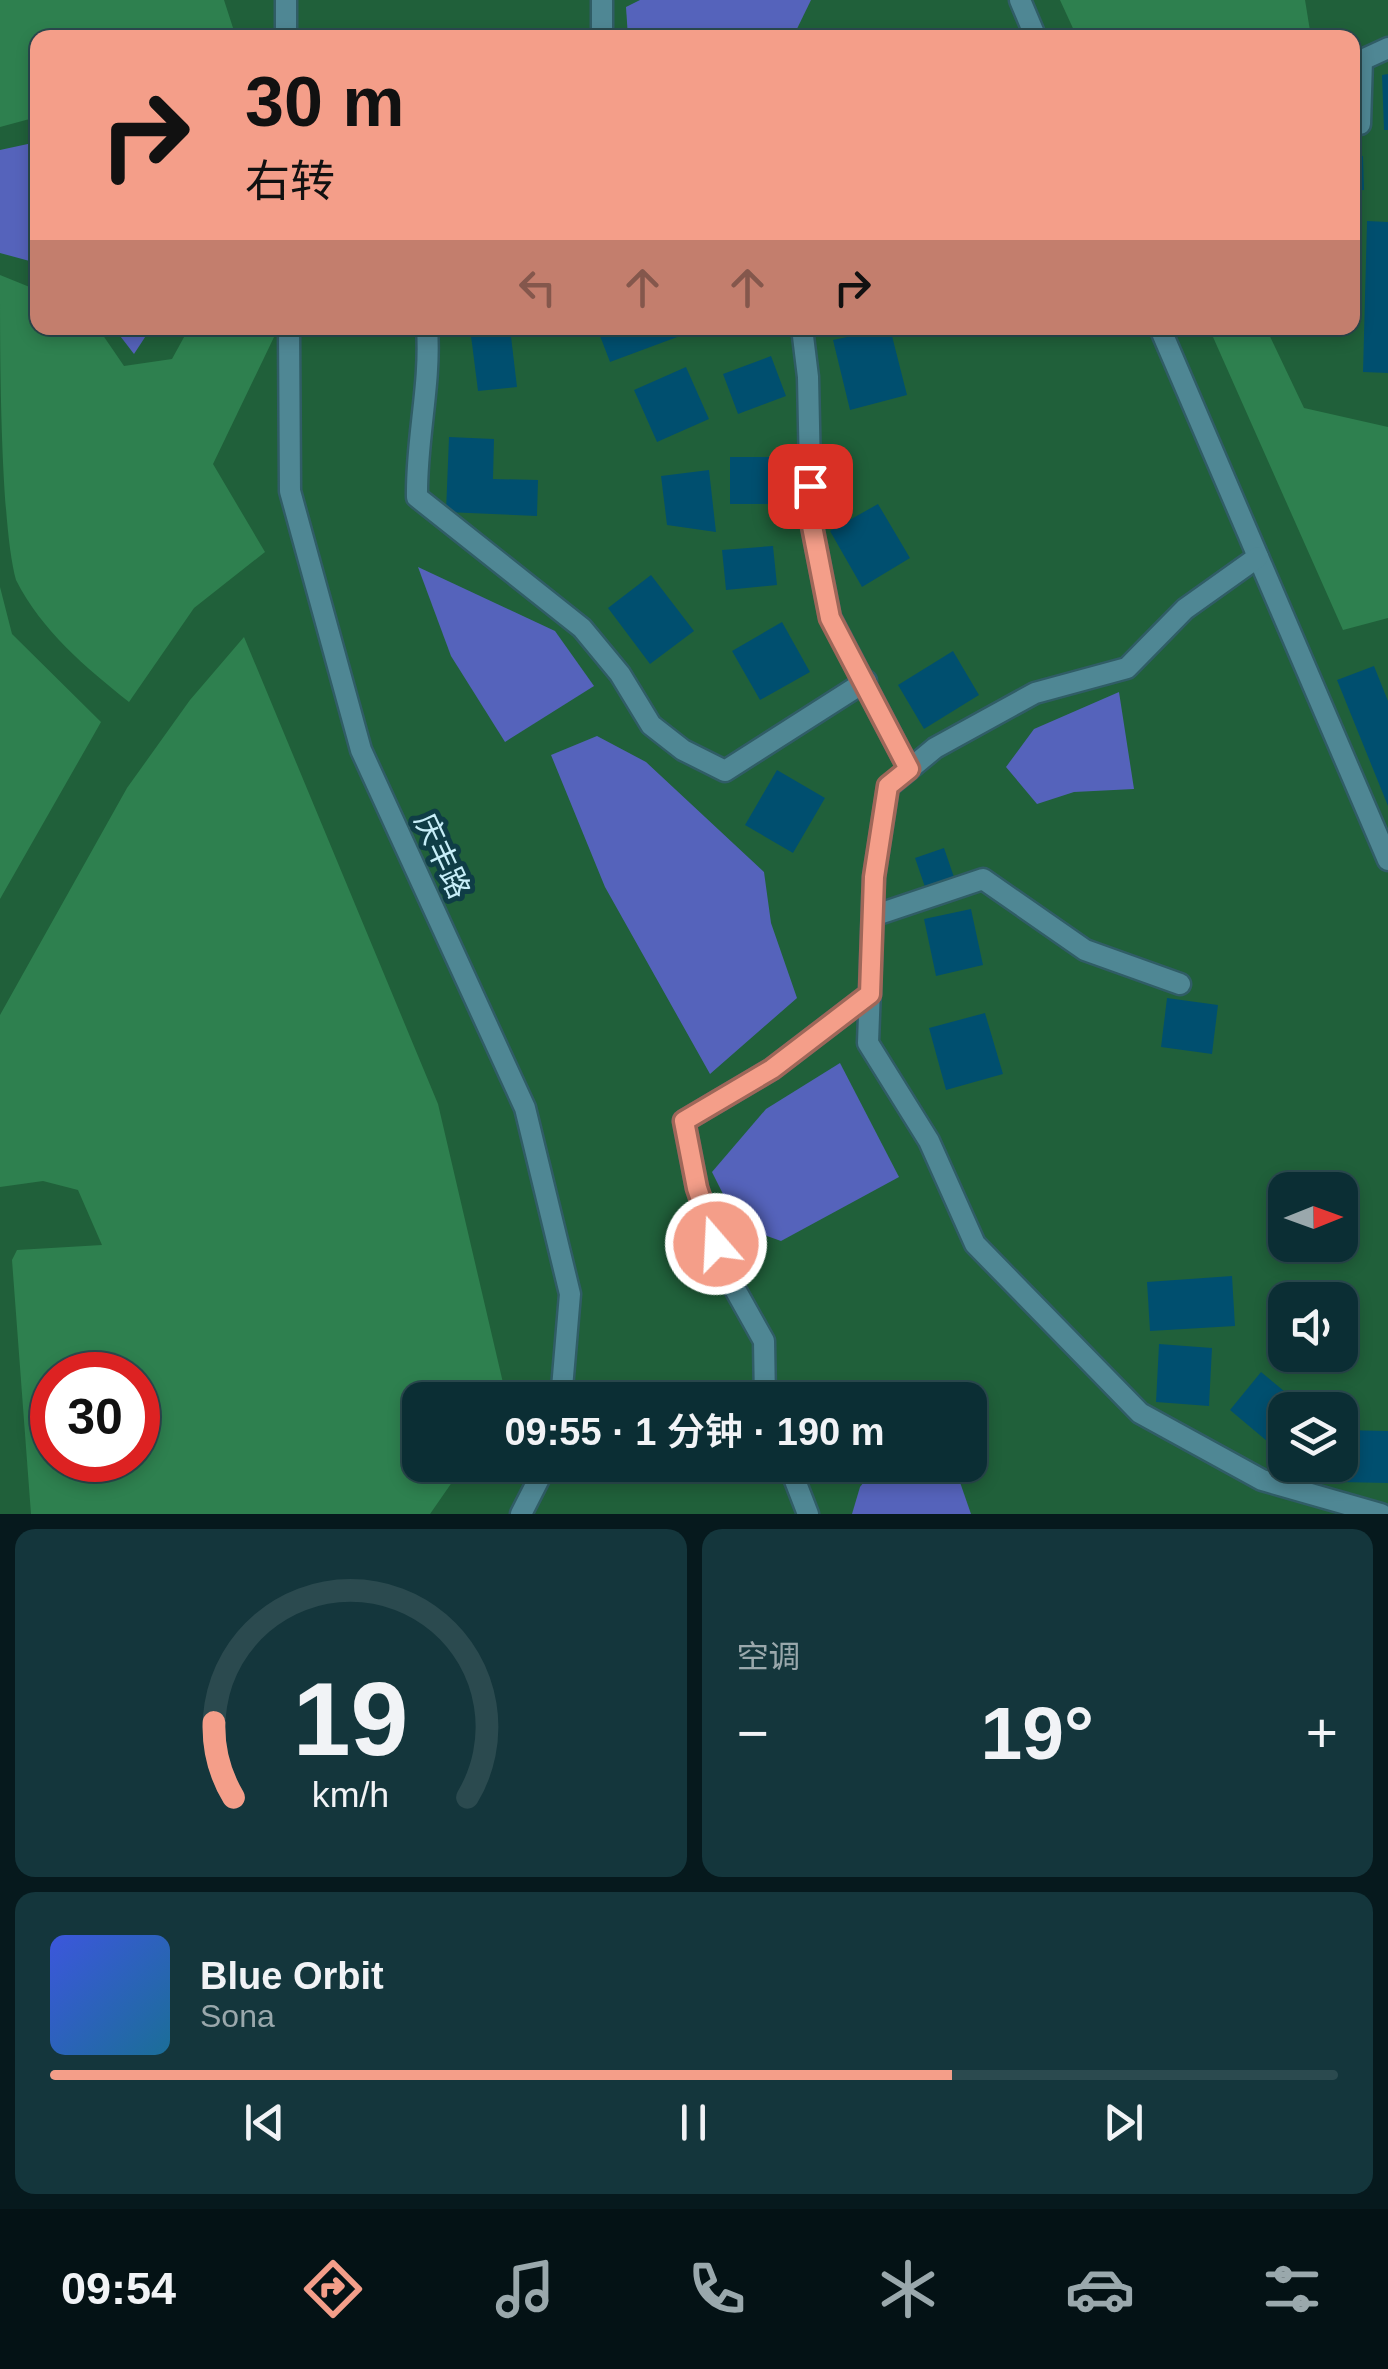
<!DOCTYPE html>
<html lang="zh">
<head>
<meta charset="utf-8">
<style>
  :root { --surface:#0b2e34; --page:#14363c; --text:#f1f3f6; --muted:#9aa8ac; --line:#2b4a4f; --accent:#f49e89 }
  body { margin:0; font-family:Helvetica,"Noto Sans SC",sans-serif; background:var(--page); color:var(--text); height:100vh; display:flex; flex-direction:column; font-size:38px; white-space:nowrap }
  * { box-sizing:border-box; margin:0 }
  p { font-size:32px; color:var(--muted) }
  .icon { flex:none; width:55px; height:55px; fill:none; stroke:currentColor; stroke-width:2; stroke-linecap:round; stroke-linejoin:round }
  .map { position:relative; height:1514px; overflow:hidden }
  .details { display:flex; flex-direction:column; gap:15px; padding:15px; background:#06191d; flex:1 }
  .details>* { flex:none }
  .top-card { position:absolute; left:30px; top:30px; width:1330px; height:305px; border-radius:20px; box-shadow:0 5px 15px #0003,0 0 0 2px var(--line); background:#f49e89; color:#111; overflow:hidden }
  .needle { width:65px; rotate:89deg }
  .buttons { position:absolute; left:1268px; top:1172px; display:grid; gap:20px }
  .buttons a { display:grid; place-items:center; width:90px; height:90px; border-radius:20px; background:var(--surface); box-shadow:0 5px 15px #0003,0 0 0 2px var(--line); font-size:50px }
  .speed { position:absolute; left:30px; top:1352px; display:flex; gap:20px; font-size:50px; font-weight:700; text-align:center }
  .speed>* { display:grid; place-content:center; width:130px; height:130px; border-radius:50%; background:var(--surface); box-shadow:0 5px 15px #0003,0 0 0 2px var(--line); line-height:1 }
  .speed .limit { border:15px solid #d22; background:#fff; color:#111 }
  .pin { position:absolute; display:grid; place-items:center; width:85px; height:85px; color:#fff; margin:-42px; border-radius:20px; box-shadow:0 5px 15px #0006 }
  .me { position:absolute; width:110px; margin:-55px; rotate:341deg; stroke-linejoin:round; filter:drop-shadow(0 0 8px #0008) }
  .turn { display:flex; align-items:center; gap:35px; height:210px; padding:0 50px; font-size:45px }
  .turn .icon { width:130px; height:130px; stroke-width:2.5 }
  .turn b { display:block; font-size:70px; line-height:85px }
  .lanes { display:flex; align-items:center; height:95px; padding:0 50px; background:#0003; justify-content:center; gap:50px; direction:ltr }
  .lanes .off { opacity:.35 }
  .big { font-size:75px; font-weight:600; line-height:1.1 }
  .details .card { flex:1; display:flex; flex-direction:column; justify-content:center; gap:15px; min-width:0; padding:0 35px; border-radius:20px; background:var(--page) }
  .details .dial { align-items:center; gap:0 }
  .dial svg { height:260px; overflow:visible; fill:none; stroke:var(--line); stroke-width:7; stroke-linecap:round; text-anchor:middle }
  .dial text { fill:var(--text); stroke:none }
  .song { display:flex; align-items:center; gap:30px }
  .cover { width:120px; height:120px; border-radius:15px; background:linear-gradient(135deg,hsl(230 70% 55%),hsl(200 70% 35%)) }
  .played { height:10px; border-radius:5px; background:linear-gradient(90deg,var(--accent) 70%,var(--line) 70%) }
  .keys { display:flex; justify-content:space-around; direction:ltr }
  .heat { display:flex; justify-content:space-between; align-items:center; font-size:55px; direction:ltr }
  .details .tiles { flex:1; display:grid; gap:15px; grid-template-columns:1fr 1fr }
  .card:last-child { grid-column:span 2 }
  .trip { position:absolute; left:402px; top:1382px; width:585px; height:100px; border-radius:20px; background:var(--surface); box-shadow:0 5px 15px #0003,0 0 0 2px var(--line); font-weight:600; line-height:100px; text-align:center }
  .tab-bar { display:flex; height:160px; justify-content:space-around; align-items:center; background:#041215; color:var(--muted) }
  .tab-bar .icon { width:70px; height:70px }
  .tab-bar .selected { color:var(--accent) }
  .tab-bar b { font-size:45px; color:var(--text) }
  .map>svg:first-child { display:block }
  .green { fill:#20603a; fill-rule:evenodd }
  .forest { fill:#2e804f; fill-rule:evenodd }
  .water { fill:#5563bb }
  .building { fill:#004f6f }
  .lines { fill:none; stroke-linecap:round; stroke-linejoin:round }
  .minor-casing { stroke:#305d66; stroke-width:25 }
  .tertiary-casing { stroke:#305d66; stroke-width:25 }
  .minor { stroke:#4f8794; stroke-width:20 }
  .tertiary { stroke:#4f8794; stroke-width:20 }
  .route-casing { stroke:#9f6759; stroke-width:25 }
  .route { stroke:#f49e89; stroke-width:18 }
  .labels { text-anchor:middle; stroke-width:10; stroke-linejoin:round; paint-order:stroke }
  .street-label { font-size:30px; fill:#c7eef8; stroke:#0f3d46 }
</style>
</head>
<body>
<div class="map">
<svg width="1388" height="1514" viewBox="0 0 1388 1514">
  <rect width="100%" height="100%" fill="#0f3d46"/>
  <path class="green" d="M0,0h1388v1514h-1388zM38,38h1314v290h-1314zM1285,1190h55v55h-55zM1285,1300h55v55h-55zM52,1375h86v85h-86zM420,1400h550v65h-550zM1285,1410h55v55h-55z"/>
  <g class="forest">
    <path d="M0,0h224l10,31 10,6 -206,1 -1,79 -37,10z"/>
    <path d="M1060,0h245l6,37h-234z"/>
    <path d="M0,275l37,15 1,38h60l26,38 48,-7 17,-31h82l4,7 -62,129 52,88 -71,56 -65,94c-44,-35 -87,-71 -113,-122 -16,-58 -16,-234 -16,-305z"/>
    <path d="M1209,328h57l38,80 84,19v191l-45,12z"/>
    <path d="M0,587l12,47 89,88 -101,177z"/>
    <path d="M244,637l194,467 69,296h-87v65h44l-34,49h-399l-19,-254 5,-10 85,-5 -24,-55 -35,-9 -43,6v-172l127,-227 63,-88zM138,1375v85h-86v-85z"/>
  </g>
  <g class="water">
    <path d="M640,0h171l-18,37h-165l-2,-30z"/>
    <path d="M37,142h1l-1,121 -37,-10v-103z"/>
    <path d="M114,328h37l-17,26z"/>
    <path d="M418,567l137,64 39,55 -89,56 -54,-86z"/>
    <path d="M1119,692l15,97 -60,3 -37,12 -31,-37 28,-38z"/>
    <path d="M597,736l49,26 118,110 7,51 26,75 -87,76 -105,-187 -54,-132z"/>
    <path d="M840,1063l59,114 -118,64 -42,-15 -27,-54 54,-63z"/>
    <path d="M877,1465h77l17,49h-119l8,-27z"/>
  </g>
  <g class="building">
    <path d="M1388,74v56h-4l-2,-55z"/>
    <path d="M1352,156h11l1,34 -12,1z"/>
    <path d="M1367,221l21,1v151l-25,-1z"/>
    <path d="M470,328h40l7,59 -39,4z"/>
    <path d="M597,328h89l2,5 -78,29z"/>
    <path d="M890,328l17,67 -57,15 -17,-70z"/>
    <path d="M771,356l15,40 -48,18 -15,-40z"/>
    <path d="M686,367l23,52 -52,23 -23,-52z"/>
    <path d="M449,437l45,2 -1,40 45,1 -1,36 -91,-4z"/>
    <rect x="730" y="457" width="49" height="47"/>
    <path d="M709,470l7,62 -49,-7 -6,-49z"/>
    <path d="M878,504l32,54 -48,29 -32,-56z"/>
    <path d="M773,546l4,39 -51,5 -4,-40z"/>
    <path d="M651,575l43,56 -44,33 -42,-56z"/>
    <path d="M782,622l28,50 -50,28 -28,-49z"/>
    <path d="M953,651l26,44 -55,34 -26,-44z"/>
    <path d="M1374,666l14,35v105l-51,-126z"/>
    <path d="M777,770l48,28 -32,55 -48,-28z"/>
    <path d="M944,848l11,32 -29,10 -11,-32z"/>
    <path d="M971,909l12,56 -47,11 -12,-57z"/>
    <path d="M1167,998l51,7 -6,49 -51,-7z"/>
    <path d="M985,1013l18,61 -57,16 -17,-62z"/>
    <path d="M1232,1276l3,50 -85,5 -3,-49z"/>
    <path d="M1159,1344l53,4 -3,58 -53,-4z"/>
    <path d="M1261,1372l46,38h-22v46l-55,-46z"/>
    <path d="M1342,1430l46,1v52l-48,-1z"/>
  </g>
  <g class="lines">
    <g class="minor-casing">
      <g id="minor">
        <path d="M602,0v38"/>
        <path d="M1020,0l16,38"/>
        <path d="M1352,124h8l2,-64 26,-12"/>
        <path d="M427,328c4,57 -11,111 -10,169l165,131 38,46 31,51 32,25 42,21 141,-90"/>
        <path d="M802,328l6,49 3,144 19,96 79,152"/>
        <path d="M1160,328l228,532"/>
        <path d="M1258,557l-73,52 -58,59 -92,25 -100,55 -47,39 -14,90 -6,166 61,98 46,103 165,169 122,67 119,34"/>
        <path d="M873,916l110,-37 102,71 95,34"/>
        <path d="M765,1400l-1,-59 -38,-68 -29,-85 -13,-67 88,-52 98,-75"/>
        <path d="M789,1465l19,49"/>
      </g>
    </g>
    <g class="tertiary-casing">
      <g id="tertiary">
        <path d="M286,0v38"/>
        <path d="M289,328l1,163 71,259 164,358 45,186 -9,106"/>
        <path d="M521,1514l25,-49"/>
      </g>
    </g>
    <use href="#minor" class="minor"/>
    <use href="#tertiary" class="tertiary"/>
  </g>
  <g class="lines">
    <g class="route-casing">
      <path id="route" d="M716,1244l-19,-56 -13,-67 88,-52 98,-75 4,-117 14,-91 21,-17 -79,-151 -19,-97 -1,-35"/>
    </g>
    <use href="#route" class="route"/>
  </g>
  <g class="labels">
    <g class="street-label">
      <text transform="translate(442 856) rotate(65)" y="10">庆丰路</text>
    </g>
  </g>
</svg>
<div class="buttons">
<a><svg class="needle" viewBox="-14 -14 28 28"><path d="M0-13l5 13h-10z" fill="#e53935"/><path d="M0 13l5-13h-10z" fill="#9aa8ac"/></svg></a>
<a><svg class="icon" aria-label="sound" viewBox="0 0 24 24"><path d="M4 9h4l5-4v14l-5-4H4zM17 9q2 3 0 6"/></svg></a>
<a><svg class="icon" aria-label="layers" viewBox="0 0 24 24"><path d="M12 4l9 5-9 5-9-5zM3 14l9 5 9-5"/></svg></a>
</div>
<div class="speed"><div class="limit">30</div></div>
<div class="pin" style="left:810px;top:486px;background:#d93025"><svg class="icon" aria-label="arrive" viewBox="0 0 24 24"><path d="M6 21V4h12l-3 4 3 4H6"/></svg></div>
<svg class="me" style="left:716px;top:1244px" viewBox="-20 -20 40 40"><circle r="17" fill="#f49e89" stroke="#fff" stroke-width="3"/><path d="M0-11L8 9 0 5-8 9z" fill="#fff"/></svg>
<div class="trip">09:55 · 1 分钟 · 190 m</div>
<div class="top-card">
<div class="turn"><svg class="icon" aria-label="right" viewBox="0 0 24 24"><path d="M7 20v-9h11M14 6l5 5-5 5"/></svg><div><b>30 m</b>右转</div></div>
<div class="lanes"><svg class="icon off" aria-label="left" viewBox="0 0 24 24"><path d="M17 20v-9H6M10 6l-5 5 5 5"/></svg><svg class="icon off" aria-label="ahead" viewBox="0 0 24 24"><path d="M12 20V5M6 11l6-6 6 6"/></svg><svg class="icon off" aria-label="ahead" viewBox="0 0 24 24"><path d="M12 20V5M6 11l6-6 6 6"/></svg><svg class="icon" aria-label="right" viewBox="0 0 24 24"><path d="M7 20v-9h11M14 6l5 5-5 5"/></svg></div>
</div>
</div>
<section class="details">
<div class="tiles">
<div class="card dial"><svg viewBox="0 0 100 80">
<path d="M14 69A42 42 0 1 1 86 69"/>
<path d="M14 69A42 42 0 0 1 8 46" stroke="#f49e89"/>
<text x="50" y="56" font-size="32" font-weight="700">19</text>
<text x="50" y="72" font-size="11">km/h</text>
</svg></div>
<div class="card"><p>空调</p>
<div class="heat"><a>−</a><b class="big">19°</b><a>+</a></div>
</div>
<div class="card">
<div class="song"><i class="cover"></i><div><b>Blue Orbit</b><p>Sona</p></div></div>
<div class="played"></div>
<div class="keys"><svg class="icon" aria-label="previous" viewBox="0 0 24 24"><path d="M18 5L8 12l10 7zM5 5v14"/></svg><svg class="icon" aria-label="pause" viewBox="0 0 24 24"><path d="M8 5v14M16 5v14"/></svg><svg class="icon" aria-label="next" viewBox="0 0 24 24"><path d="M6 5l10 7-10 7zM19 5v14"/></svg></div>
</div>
</div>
</section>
<nav class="tab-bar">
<b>09:54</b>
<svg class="icon selected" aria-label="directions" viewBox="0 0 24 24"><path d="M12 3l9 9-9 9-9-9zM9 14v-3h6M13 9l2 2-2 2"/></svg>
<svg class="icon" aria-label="music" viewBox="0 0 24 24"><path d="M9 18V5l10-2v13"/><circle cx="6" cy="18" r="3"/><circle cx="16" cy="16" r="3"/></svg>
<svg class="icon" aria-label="phone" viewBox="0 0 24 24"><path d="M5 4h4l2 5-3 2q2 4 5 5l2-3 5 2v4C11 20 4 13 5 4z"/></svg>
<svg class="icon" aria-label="climate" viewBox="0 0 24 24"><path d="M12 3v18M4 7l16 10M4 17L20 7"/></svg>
<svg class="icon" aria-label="car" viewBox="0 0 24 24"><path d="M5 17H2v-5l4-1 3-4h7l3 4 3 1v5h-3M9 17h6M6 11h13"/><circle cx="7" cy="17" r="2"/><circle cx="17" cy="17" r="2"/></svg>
<svg class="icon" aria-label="filters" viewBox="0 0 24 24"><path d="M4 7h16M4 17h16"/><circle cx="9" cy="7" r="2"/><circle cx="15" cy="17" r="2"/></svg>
</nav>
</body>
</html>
